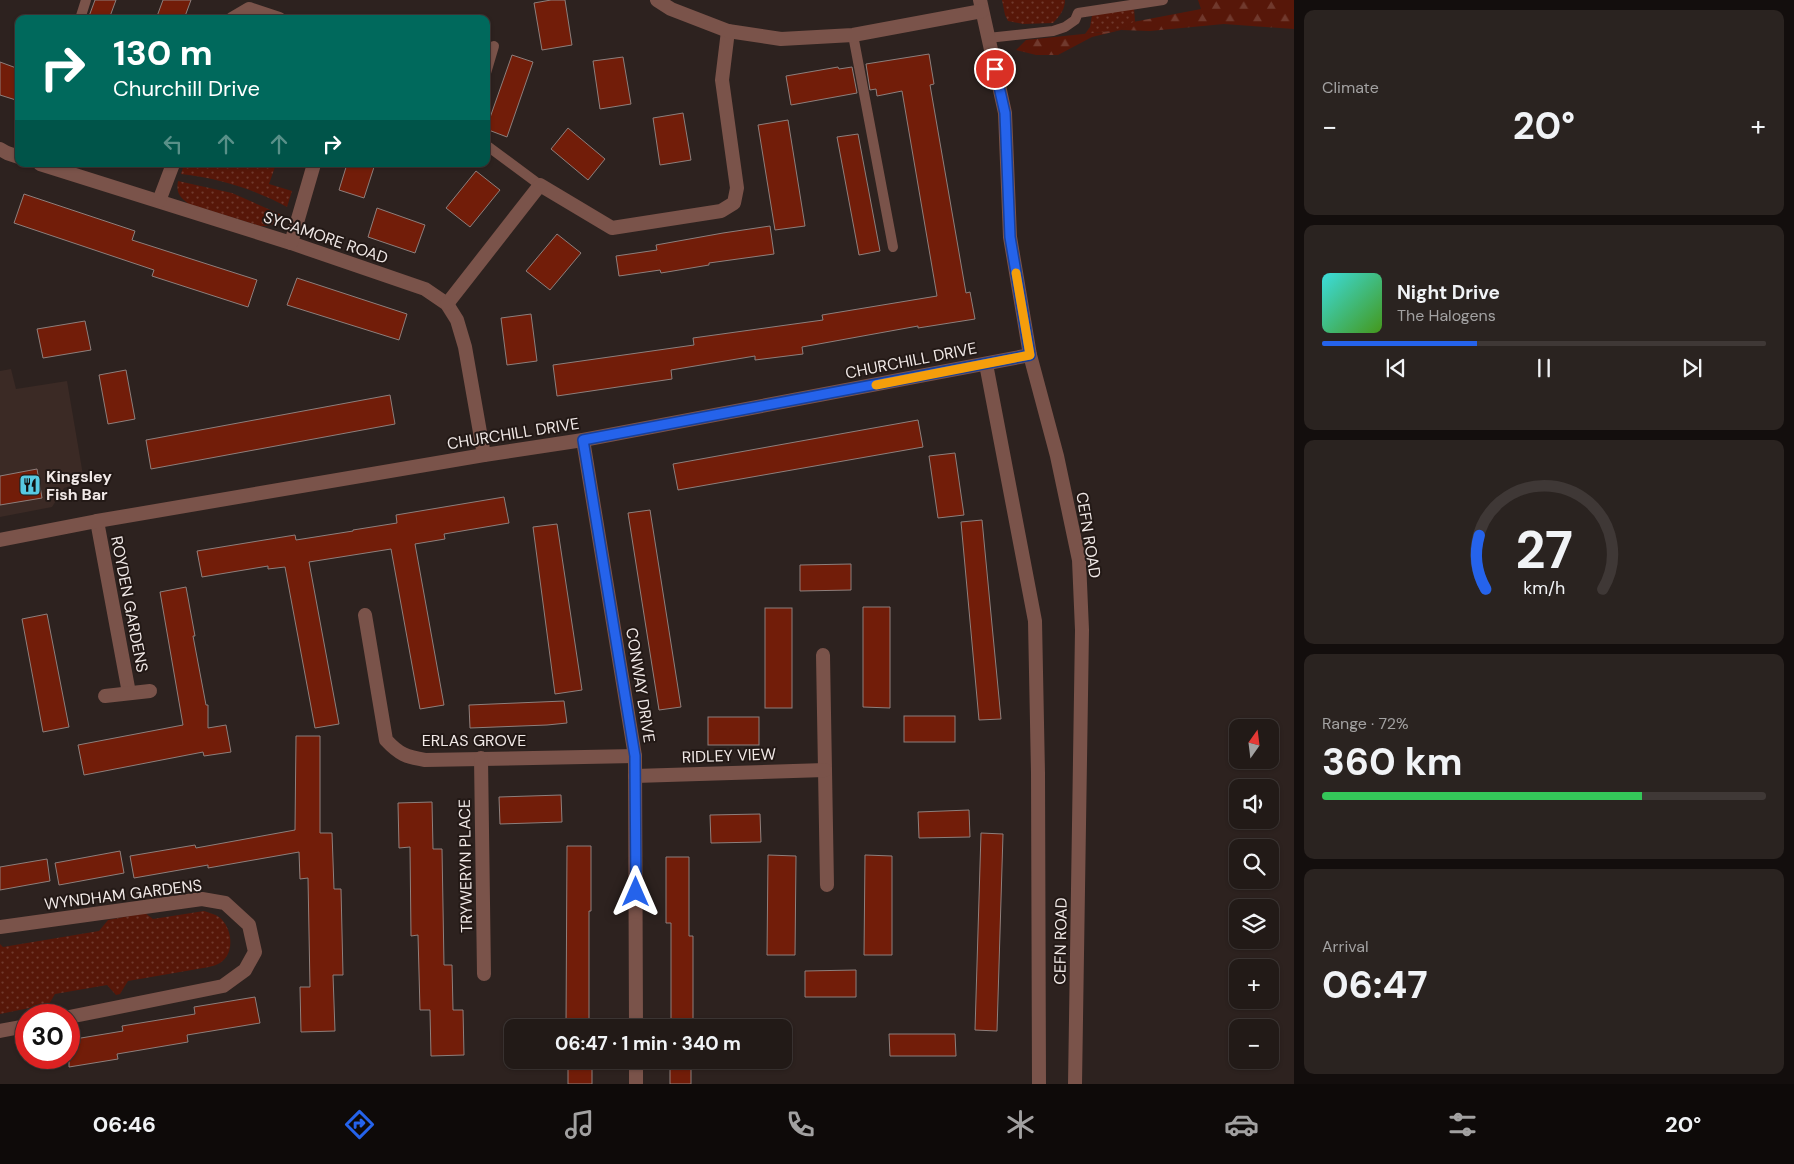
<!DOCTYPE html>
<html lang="en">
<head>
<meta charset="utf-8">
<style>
  :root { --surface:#221a17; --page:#2a2320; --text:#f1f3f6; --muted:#a2a1a1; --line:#3f3836; --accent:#2563eb }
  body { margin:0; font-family:"DM Sans",sans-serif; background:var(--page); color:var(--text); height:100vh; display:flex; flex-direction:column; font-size:19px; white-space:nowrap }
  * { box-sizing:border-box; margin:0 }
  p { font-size:16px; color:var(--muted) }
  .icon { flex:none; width:28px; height:28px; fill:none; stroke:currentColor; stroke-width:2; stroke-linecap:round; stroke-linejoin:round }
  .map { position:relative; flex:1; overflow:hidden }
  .sheet { display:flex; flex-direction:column; gap:10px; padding:10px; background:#130e0d; width:500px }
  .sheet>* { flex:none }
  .top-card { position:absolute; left:15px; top:15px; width:475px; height:152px; border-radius:10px; box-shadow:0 1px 4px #0004,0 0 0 1px var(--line); background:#00695c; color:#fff; overflow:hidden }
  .needle { width:32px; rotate:14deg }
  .tools { position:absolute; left:1229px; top:719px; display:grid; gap:10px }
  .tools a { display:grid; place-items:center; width:50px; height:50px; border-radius:10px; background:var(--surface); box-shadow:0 1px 4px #0004,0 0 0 1px var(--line); font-size:25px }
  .speed { position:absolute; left:15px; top:1004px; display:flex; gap:10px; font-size:25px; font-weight:700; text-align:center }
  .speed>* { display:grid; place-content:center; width:65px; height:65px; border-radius:50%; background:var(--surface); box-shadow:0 1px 4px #0004,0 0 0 1px var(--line); line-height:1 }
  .speed .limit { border:8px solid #d22; background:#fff; color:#111 }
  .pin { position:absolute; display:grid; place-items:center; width:42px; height:42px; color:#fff; margin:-21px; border:2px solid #fff; border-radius:50%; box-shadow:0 1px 5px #0007 }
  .me { position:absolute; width:55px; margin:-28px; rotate:0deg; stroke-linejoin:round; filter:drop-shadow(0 0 4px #0008) }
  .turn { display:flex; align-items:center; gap:18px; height:105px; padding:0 15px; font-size:22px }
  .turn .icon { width:65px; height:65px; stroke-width:2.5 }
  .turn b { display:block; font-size:35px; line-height:42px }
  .lanes { display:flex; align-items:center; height:48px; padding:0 15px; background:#0003; justify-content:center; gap:25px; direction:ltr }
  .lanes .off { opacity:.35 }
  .big { font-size:38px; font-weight:700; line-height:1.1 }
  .sheet .widget { flex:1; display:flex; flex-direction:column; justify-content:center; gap:8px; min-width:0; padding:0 18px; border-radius:10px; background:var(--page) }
  .sheet .dial { align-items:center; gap:0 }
  .dial svg { height:130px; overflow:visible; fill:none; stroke:var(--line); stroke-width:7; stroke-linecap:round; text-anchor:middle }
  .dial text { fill:var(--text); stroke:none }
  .song { display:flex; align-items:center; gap:15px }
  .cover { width:60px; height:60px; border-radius:8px; background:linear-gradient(135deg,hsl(180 70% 55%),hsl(100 70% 35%)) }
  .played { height:5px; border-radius:2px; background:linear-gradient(90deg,var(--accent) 35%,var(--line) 35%) }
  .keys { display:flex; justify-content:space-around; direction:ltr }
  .heat { display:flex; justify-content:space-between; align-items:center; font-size:28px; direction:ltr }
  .charge { height:8px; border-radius:4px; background:linear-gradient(90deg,#34c759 72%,var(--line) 0) }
  .trip { position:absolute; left:504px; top:1019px; width:288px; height:50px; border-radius:10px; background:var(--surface); box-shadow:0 1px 4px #0004,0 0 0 1px var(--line); font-weight:700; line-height:50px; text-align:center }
  .tab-bar { display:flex; height:80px; justify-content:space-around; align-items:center; background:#0e0a09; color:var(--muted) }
  .tab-bar .icon { width:35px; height:35px }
  .tab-bar .active { color:var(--accent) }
  .tab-bar b { font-size:22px; color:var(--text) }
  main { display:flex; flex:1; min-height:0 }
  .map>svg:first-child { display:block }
  .built { fill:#3b2a25 }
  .grass { fill:url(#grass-dots) }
  .forest { fill:url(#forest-firs) }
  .building { fill:#721d09; stroke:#8d7f7c }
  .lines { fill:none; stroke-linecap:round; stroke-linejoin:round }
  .service { stroke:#7a534a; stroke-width:10 }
  .minor { stroke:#7a534a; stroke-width:14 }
  .tertiary { stroke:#7a534a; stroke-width:14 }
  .route-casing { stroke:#184099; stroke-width:12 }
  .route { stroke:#2563eb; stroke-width:9 }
  .slow { stroke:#f59e0b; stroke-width:9 }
  .labels { text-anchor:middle; stroke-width:4; stroke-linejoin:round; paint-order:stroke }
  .street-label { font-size:16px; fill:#f1e9e7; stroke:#231916 }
  .poi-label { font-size:16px; font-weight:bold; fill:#f1e9e7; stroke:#231916; text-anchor:start }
</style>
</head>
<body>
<main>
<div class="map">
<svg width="1294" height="1084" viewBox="0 0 1294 1084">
  <defs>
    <pattern id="grass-dots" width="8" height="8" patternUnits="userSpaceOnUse" patternTransform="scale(1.25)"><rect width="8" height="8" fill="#571709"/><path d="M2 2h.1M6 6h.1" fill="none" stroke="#70392d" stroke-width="1.8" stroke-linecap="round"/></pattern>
    <pattern id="forest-firs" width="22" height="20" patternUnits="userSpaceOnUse" patternTransform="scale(1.25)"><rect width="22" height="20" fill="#571709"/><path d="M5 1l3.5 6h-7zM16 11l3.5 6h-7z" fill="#70392d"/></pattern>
  </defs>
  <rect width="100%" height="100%" fill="#2d221f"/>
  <path class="built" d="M11,369l5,20 51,-8 17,100 -20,7 -12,19 -52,10v-146z"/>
  <g class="grass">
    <path d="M1002,0h63c0,9 -5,16 -12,23l-30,1 -15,-3 -3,-6z"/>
    <path d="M1134,7l1,15 -14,8 -36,4 5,-7 2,-12z"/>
    <path d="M184,164h92l-7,20 23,7 -5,16c-33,-18 -69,-29 -106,-33z"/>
    <path d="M178,181l54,12 52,23c-7,8 -13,10 -24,10l-71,-22c-10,-7 -13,-12 -11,-23z"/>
    <path d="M204,911c5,2 11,3 15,6 13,10 17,36 1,46 -3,2 -8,3 -11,4l-81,14 -8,13 -4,1 -9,-10 -52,9 -6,10 -49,10v-70l3,3 96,-16 9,-11 37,-7 8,6z"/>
  </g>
  <path class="forest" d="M1198,0h96v29l-70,-5 -74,7 -29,-1 -29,7 -34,18h-22l-20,-5 10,-10 95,-10 12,-8 68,-13z"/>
  <g class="building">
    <path d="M95,0h21l-7,19h-21z"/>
    <path d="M163,0h28l-7,19h-28z"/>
    <path d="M551,0h14l7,45 -30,5 -8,-47z"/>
    <path d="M929,54l5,30 -4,1 36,208 4,-1 5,27 -57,9v-2l-116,21 1,7 -48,6v-4l-84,14 1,9 -115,17 -4,-31 141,-20 -1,-7 130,-18 -1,-5 115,-19 -35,-205 -25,5 -1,-7 -6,1 -4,-26z"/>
    <path d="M512,55l21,7 -26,75 -21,-8z"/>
    <path d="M623,57l8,47 -31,5 -7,-48z"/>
    <path d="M0,62l19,7v32l-19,-6z"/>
    <path d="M838,67l1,2 13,-2 5,26 -66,12 -5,-29z"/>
    <path d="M683,113l8,47 -31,5 -7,-47z"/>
    <path d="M788,120l17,106 -30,4 -17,-105z"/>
    <path d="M568,128l37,31 -17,21 -37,-31z"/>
    <path d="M858,134l22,117 -21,4 -22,-118z"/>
    <path d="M347,164h28l-11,34 -25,-8z"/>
    <path d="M476,171l24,19 -30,37 -24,-19z"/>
    <path d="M24,194l111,37 -3,9 125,40 -9,27 -96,-31 2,-6 -140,-47z"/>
    <path d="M377,208l48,17 -10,28 -47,-16z"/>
    <path d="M770,226l4,28 -65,9v2l-48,8 -1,-3 -41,6 -3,-20 41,-6 -1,-5 67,-12z"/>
    <path d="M557,234l24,19 -31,37 -24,-19z"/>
    <path d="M297,278l110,36 -8,26 -112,-35z"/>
    <path d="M531,314l6,47 -30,4 -6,-47z"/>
    <path d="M85,321l6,29 -48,8 -6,-29z"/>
    <path d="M126,370l9,49 -27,5 -9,-49z"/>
    <path d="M390,395l5,29 -244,45 -5,-29z"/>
    <path d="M918,420l5,27 -245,43 -5,-26z"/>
    <path d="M955,453l9,62 -26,3 -9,-62z"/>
    <path d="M37,469l5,29 -42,7v-29z"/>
    <path d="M504,497l5,26 -65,11 1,5 -30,5 29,161 -24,4 -29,-160 -82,13 30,162 -24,4 -30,-161 -17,2v-3l-66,11 -5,-26 98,-16 1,5 57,-9v-1l44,-7 -1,-8z"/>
    <path d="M650,510l31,197 -22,3 -31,-197z"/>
    <path d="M982,520l19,199 -22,1 -18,-198z"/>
    <path d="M557,524l25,166 -27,4 -22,-167z"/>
    <path d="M851,564v26l-51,1v-26z"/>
    <path d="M186,587l9,49h-2l13,69h2v23l18,-3 5,27 -27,4 -1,-4 -119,23 -6,-30 105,-20 -23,-133z"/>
    <path d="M863,607h27v101l-27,-1z"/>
    <rect x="765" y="608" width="27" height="100"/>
    <path d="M47,614l22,113 -26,5 -21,-113z"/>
    <path d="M564,701l3,22 -20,2 -77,3 -1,-23z"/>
    <rect x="904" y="716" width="51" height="26"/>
    <rect x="708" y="717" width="51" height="28"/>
    <path d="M296,736h24v97h12l2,56h7l2,86h-10l2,56 -34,1 -1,-45h10l-2,-109 -8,1 -1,-27 -91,16v-3l-74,13 -4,-22 65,-11 1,3 99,-18z"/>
    <path d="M561,795l1,27 -62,2 -1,-27z"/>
    <path d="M432,802l1,47h9l2,116h8l1,45h10l1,45 -33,1 -1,-46h-10l-2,-75 -7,1 -1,-89 -11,1 -1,-45z"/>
    <path d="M969,810l1,27 -51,1 -1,-26z"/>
    <path d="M760,814l1,28 -50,1 -1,-28z"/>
    <path d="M981,833l22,1 -6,197 -22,-1z"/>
    <path d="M567,846h24v65h-2v117h-23z"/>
    <path d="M120,851l4,22 -65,12 -4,-22z"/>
    <path d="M768,855l28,1 -1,99h-28z"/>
    <path d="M865,855l27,1v99h-28z"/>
    <path d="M666,857h23v79h4v92h-22v-105h-5z"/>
    <path d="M47,859l3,22 -50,9v-23z"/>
    <path d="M856,970v27h-51v-26z"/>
    <path d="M255,997l5,26 -73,12 1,7 -71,12 1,5 -49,8v-27l54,-9 -1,-5 73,-12 -1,-7z"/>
    <path d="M889,1034h66l1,22h-66z"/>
    <path d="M670,1060h23v8h-2v16h-21z"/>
    <rect x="568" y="1063" width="24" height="21"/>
  </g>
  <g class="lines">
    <g class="service">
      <path d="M80,19l6,-19"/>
      <path d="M853,35l40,212"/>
      <path d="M988,38l65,-7 12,-4 10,-7 3,-7 85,-13"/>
      <path d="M486,73l8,-27"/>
      <path d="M486,145l54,40"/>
    </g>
    <g class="minor">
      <path d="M980,0l25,113 5,124 20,118 27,101 22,104 3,70 -7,454"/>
      <path d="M232,19l17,-10 30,10"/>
      <path d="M0,149l7,4 12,4"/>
      <path d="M40,164l251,79 134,46 22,15 10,16 8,27 19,108"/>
      <path d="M159,201l14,-37"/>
      <path d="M291,243l23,-79"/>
      <path d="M447,304l93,-119 72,43 109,-17 13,-8 3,-15 -15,-108 6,-49"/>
      <path d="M986,364l49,257 3,152 1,311"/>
      <path d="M583,440l52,316 1,272"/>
      <path d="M97,521l32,172"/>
      <path d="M0,540l97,-19 387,-66 99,-15 447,-85"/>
      <path d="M365,615l21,125c13,14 20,17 39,20l210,-4"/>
      <path d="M823,655l4,230"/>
      <path d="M105,696l45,-5"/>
      <path d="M481,758l3,216"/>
      <path d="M635,776l190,-6"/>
      <path d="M0,927l202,-28 23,4 24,22 6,27 -10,18 -22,16 -154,31"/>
      <path d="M0,1031l26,-5"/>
      <path d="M636,1060v24"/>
    </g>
    <path class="tertiary" d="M657,0l14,9 57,22 53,8 72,-4 129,-24"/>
  </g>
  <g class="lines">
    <g class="route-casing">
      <path id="route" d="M636,892l-1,-136 -52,-316 447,-85 -20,-118 -5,-124 -10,-44"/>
    </g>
    <use href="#route" class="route"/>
    <path class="slow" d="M876,385l154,-30 -14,-82"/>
  </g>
  <defs>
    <g id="restaurant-square" transform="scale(1.125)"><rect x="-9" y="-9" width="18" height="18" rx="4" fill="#57c9e2" stroke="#231916"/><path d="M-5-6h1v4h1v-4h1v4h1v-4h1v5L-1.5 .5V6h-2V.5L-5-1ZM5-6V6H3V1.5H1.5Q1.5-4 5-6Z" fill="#111"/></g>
  </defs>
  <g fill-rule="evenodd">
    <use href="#restaurant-square" x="30" y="485"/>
  </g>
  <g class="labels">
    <g class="street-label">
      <text transform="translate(326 237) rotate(19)" y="6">SYCAMORE ROAD</text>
      <text transform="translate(911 360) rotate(-11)" y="6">CHURCHILL DRIVE</text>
      <text transform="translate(513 433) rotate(-9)" y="6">CHURCHILL DRIVE</text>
      <text transform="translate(1089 535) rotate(81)" y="6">CEFN ROAD</text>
      <text transform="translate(130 604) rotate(79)" y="6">ROYDEN GARDENS</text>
      <text transform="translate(641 685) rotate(81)" y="6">CONWAY DRIVE</text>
      <text x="474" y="746">ERLAS GROVE</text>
      <text transform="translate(729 755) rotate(-2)" y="6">RIDLEY VIEW</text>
      <text transform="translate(465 866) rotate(-91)" y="6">TRYWERYN PLACE</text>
      <text transform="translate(123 894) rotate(-7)" y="6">WYNDHAM GARDENS</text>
      <text transform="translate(1060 941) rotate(-89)" y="6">CEFN ROAD</text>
    </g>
    <g class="poi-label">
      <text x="46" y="482">Kingsley<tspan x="46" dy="18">Fish Bar</tspan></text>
    </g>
  </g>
</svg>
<div class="tools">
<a><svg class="needle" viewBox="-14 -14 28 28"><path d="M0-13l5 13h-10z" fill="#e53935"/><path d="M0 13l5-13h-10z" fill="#a2a1a1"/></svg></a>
<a><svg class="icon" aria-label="sound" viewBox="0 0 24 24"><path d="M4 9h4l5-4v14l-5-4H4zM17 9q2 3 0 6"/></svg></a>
<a><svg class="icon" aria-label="search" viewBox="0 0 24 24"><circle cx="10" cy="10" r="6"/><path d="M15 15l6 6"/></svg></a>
<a><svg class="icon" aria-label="layers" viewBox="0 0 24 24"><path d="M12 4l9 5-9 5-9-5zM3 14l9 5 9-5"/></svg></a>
<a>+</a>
<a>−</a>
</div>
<div class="speed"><div class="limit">30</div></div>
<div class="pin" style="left:995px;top:69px;background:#d93025"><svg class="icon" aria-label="arrive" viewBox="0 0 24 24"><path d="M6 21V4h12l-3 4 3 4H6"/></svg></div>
<svg class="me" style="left:636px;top:892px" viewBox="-20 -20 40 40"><path d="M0-17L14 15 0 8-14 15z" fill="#2563eb" stroke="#fff" stroke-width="4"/></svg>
<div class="trip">06:47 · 1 min · 340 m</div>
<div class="top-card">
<div class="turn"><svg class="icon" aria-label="right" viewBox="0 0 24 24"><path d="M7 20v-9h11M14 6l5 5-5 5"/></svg><div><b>130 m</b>Churchill Drive</div></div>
<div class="lanes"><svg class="icon off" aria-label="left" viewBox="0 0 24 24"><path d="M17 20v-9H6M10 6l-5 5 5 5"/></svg><svg class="icon off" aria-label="ahead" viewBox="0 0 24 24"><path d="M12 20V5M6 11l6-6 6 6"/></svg><svg class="icon off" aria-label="ahead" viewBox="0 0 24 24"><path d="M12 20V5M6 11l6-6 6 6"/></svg><svg class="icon" aria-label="right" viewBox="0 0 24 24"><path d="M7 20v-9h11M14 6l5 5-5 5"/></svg></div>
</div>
</div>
<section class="sheet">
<div class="widget"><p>Climate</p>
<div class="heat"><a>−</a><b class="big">20°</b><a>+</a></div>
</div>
<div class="widget">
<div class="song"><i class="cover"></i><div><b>Night Drive</b><p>The Halogens</p></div></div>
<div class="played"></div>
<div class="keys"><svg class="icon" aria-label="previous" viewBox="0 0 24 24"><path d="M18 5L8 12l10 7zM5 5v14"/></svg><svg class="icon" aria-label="pause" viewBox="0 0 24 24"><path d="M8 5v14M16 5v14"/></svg><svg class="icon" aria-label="next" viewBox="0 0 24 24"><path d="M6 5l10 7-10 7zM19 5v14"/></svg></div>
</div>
<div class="widget dial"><svg viewBox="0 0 100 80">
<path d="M14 69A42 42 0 1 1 86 69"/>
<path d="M14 69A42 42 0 0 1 10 36" stroke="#2563eb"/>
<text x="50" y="56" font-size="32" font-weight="700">27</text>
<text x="50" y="72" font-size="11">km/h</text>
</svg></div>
<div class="widget"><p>Range · 72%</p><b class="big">360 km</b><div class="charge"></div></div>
<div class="widget"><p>Arrival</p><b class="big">06:47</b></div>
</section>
</main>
<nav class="tab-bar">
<b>06:46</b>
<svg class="icon active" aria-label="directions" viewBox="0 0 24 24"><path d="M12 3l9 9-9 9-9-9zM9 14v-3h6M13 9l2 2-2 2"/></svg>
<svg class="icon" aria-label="music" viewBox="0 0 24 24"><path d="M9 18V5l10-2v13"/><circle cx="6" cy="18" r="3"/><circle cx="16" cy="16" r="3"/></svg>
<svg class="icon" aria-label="phone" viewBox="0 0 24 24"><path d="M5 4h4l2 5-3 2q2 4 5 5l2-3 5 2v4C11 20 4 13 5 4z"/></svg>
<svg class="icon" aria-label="climate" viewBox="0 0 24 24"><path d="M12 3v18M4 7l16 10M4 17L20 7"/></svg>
<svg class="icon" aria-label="car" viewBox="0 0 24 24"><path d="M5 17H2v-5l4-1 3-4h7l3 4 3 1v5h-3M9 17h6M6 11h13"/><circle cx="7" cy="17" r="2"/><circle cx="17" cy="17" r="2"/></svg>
<svg class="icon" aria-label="filters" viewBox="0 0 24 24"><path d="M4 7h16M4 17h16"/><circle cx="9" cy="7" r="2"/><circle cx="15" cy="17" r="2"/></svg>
<b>20°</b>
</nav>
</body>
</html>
